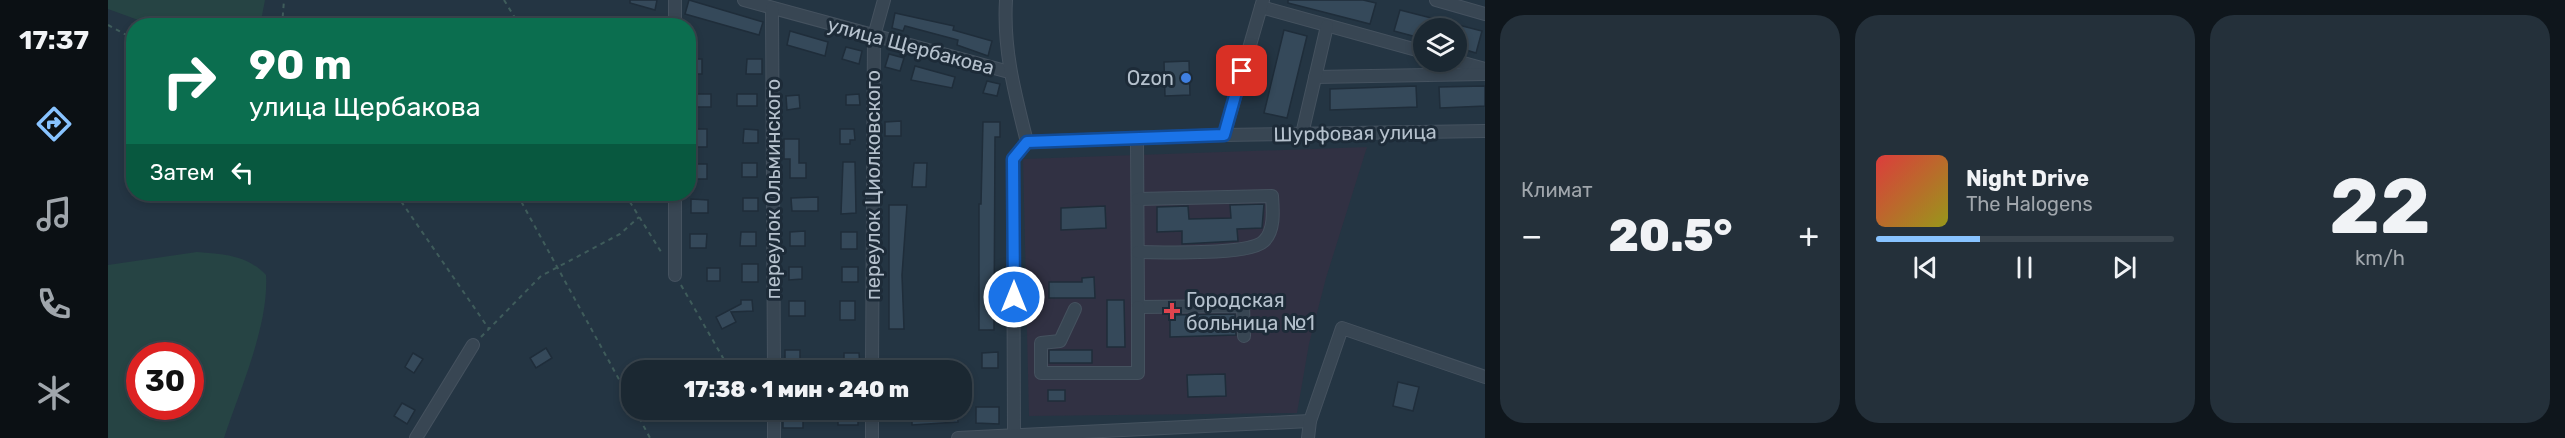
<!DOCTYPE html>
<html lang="ru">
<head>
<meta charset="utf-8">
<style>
  :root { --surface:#1b2832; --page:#24303a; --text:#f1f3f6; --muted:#a0a6ac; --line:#39444d; --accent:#88c3ff }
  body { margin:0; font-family:Rubik,sans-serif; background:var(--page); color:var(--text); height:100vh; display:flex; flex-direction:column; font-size:22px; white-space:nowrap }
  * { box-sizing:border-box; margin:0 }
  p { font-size:20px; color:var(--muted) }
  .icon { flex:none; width:33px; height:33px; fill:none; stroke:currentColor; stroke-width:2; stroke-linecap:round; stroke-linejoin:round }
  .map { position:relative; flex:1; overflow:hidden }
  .sheet { display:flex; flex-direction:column; gap:15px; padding:15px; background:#0f161c; width:1080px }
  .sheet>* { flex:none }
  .guide { position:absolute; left:18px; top:18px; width:570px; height:183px; border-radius:24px; box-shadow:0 3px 9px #0003,0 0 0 2px var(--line); background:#0b6e4f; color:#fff; overflow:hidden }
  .fabs { position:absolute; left:1305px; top:18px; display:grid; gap:12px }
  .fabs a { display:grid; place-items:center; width:54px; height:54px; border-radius:50%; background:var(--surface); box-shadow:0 3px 9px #0003,0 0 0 2px var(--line); font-size:30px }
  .speed { position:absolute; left:18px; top:342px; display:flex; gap:12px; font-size:30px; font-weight:700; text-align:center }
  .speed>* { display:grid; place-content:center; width:78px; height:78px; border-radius:50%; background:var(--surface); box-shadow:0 3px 9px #0003,0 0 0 2px var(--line); line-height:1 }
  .speed .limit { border:9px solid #d22; background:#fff; color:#111 }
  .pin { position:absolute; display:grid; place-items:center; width:51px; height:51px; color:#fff; margin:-26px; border-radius:12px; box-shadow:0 3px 9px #0006 }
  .me { position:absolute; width:66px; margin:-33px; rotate:0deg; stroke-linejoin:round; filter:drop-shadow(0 0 4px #0008) }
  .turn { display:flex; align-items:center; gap:21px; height:126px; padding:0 24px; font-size:27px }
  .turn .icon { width:78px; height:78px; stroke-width:2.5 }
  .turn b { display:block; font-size:42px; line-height:51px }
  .then { display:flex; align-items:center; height:57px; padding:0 24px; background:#0003; gap:12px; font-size:22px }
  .big { font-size:45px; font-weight:800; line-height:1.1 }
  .sheet .widget { flex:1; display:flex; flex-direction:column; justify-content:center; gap:9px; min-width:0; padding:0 21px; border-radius:24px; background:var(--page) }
  .sheet .dial { align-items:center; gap:0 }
  .dial b { font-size:78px; line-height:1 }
  .song { display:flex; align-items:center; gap:18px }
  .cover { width:72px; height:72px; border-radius:9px; background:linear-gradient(135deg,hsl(0 70% 55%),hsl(60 70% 35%)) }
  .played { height:6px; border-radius:3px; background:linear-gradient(90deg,var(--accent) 35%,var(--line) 35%) }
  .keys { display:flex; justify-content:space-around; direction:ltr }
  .heat { display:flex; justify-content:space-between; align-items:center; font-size:33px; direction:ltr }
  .sheet .tiles { flex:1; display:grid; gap:15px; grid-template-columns:repeat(3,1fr) }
  .trip { position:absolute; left:513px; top:360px; width:351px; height:60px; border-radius:24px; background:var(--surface); box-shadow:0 3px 9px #0003,0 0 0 2px var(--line); font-weight:800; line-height:60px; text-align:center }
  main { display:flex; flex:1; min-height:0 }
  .dock { display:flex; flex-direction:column; width:108px; justify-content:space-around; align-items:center; background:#0b1014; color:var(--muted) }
  .dock .icon { width:42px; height:42px }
  .dock .active { color:var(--accent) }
  .dock b { font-size:27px; color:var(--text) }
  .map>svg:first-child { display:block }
  .medical { fill:#313143 }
  .green { fill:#264444; fill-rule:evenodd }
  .building { fill:#35495a; stroke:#1f2d3a; stroke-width:1.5 }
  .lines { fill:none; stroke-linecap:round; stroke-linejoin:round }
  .minor-casing { stroke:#45525f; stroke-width:14 }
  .path { stroke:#3f5c5b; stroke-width:2; stroke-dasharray:4.5 4.5; stroke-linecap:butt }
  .minor { stroke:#384653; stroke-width:12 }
  .route-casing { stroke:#114b97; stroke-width:15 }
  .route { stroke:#1a73e8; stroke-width:10 }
  .shop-dot { fill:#3f7fe0; stroke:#1d2b38; stroke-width:2 }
  .health-dot { fill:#e0444e; stroke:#1d2b38; stroke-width:2 }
  .labels { text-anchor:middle; stroke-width:6; stroke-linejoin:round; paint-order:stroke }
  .street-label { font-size:20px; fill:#b5c1cd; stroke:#1d2b38 }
  .poi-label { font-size:20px; fill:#b5c1cd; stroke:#1d2b38; text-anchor:end }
</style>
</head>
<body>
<main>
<nav class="dock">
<b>17:37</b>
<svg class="icon active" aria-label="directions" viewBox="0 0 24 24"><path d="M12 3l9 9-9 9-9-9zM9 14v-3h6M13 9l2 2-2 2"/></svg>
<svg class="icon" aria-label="music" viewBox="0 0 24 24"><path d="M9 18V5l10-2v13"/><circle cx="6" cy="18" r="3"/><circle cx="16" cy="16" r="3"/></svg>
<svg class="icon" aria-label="phone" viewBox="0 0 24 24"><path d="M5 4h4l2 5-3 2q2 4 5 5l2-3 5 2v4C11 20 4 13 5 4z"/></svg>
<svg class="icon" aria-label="climate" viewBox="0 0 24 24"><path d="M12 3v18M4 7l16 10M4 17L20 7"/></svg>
</nav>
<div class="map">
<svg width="1377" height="438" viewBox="0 0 1377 438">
  <rect width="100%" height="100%" fill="#243543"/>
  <path class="medical" d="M1259,147l-41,131 -17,66 -12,69 -268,3 -6,-257z"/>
  <g class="green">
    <path d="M0,0h157l-5,26 -108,-1 -44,-16z"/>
    <path d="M89,252c26,2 50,3 69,23 3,51 -26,114 -42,163h-116v-173zM32,356h50v50h-50z"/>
  </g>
  <g class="building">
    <path d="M522,0h27l-2,10 -25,-7z"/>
    <path d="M581,0l74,22 -4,13 -74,-21z"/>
    <path d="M1180,0h75l13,3 -6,21 -82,-21z"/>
    <path d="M1292,10l82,21 -6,22 -20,-6v-19h-32v11l-30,-8z"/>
    <path d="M787,13l59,13 -1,4 39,11 -4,15 -31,-11 1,-5 -53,-14 -2,5 -11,-3z"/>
    <path d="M1176,30l23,6 -20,82 -23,-5z"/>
    <path d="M682,31l38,11 -3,14 -38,-11z"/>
    <path d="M738,47l16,4 -3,13 -17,-5z"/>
    <path d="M781,54l15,4 -4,13 -15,-4z"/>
    <rect x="580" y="59" width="14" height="15"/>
    <path d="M639,59h15v15h-16z"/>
    <path d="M1081,61l1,34 -25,1 -1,-34z"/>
    <path d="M807,66l40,11 -3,11 -41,-8z"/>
    <path d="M879,81l13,3 -3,12 -14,-3z"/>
    <path d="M1308,86l1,21 -87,3v-21z"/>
    <path d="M1377,86v20l-45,2 -1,-21z"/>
    <path d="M584,94h19v13h-20z"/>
    <rect x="629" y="94" width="20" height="12"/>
    <path d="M751,94l1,11h-14v-10z"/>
    <path d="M691,95l1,13 -13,2 -1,-14z"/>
    <path d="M793,121v15h-16v-14z"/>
    <path d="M875,122h17v15h-5l-1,193h-15v-126h2z"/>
    <rect x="584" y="129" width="15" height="18"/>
    <path d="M636,129l14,1v13h-15z"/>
    <path d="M732,129h14l1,11h-5v4h-10z"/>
    <path d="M676,139h15v24h7v15h-16v-19h-6z"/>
    <path d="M735,162h12l1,51 -15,1z"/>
    <rect x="634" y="163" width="15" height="14"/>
    <path d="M806,163h13l-1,24h-14z"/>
    <path d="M584,164h15v15h-16z"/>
    <path d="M710,197v14h-26l-1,-13z"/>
    <rect x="635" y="198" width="15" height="13"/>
    <path d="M583,199l17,1v13h-17z"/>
    <path d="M1156,204l-2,24 -25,1 1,12 -56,3v-13l-25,1v-25l31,-1 1,13 42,-1 -1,-13z"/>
    <path d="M781,205h18l-5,70 2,54h-15z"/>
    <path d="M997,206l1,22 -45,2v-22z"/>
    <path d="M697,231v15h-15v-14z"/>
    <path d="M633,232h15v14h-16z"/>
    <rect x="733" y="232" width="16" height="17"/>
    <path d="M582,234h17l-1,14h-16z"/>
    <rect x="634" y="264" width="16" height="18"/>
    <path d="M681,267h13v12l-13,1z"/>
    <rect x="734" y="267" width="16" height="15"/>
    <rect x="599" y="268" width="13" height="13"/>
    <path d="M986,277l1,21h-46v-16h33v-4z"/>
    <path d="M633,300h11l1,11 -22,1 5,10 -14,7 -6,-12 25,-13z"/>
    <path d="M999,300h17l1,47h-18z"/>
    <rect x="681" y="301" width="16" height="15"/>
    <rect x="732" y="301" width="15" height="19"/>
    <path d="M1127,314l1,21 -66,2v-22z"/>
    <path d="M438,348l6,10 -16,10 -6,-10z"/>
    <rect x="677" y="350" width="15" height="19"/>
    <rect x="941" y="350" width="43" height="13"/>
    <path d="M890,352v16h-16v-15z"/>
    <path d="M305,353l10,6 -9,14 -9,-6z"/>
    <path d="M736,353h15l1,14h-16z"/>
    <rect x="638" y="362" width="16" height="8"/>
    <path d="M1117,374l1,22 -38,1 -1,-22z"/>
    <path d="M1290,382l21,5 -6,24 -20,-5z"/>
    <rect x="940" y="390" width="17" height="11"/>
    <path d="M294,403l13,7 -8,14 -13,-8z"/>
    <path d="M868,407h23v17l-23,-1z"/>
    <path d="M750,410v15h-20v-14z"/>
    <path d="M849,410l1,12 -46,3v-13z"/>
    <rect x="675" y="412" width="20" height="16"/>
  </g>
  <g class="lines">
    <g class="minor-casing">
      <g id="minor">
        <path d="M567,0v26"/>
        <path d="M636,0l265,72"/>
        <path d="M898,0c-3,50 9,94 21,142l-14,17 1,276"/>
        <path d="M1328,0l49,14"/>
        <path d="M1153,7l163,45"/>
        <path d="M664,8l2,362"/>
        <path d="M1348,61l29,8"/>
        <path d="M1207,77l170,-3"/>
        <path d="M1194,134l25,-108"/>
        <path d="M1116,135l39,-135"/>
        <path d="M1029,139l1,168 105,-1 1,30"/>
        <path d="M919,142l197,-7 261,-4"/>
        <path d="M567,194v81"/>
        <path d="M1030,199l134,-3c1,14 3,34 -8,45 -15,15 -101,11 -126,11"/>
        <path d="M967,309l-15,32 -19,2v30h97v-66"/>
        <path d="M764,370l2,-334 10,-36"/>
        <path d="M666,410v28"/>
        <path d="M308,438l57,-93"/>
        <path d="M764,438v-28"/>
        <path d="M850,438l352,-17"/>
        <path d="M1200,438l2,-17 32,-93 143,49"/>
      </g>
    </g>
    <g class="path">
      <path d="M396,0l16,26"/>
      <path d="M0,25l26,14"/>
      <path d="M174,26l2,-26"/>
      <path d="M288,194l93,135"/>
      <path d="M409,194l115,209"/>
      <path d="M517,194l38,61"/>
      <path d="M573,285l49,85"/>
      <path d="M373,337l60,-61 79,-42 19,-17"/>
      <path d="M527,410l15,28"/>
      <path d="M644,410l9,15"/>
    </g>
    <use href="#minor" class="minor"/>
  </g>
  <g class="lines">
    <g class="route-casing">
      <path id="route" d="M906,297l-1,-138 14,-17 197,-7 18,-64"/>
    </g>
    <use href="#route" class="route"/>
  </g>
  <circle class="shop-dot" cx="1078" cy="78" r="6"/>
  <path class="health-dot" d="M1061 302h6v6h6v6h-6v6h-6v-6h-6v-6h6z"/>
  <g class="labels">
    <g class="street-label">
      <text transform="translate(803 46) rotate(15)" y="7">улица Щербакова</text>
      <text transform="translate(1247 133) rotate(-1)" y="7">Шурфовая улица</text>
      <text transform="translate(765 185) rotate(-90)" y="7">переулок Циолковского</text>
      <text transform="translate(665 189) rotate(-90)" y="7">переулок Ольминского</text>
    </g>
    <g class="poi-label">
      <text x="1066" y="85">Ozon</text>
      <text x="1078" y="307" text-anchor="start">Городская<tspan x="1078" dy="23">больница №1</tspan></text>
    </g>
  </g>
</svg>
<div class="fabs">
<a><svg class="icon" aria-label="layers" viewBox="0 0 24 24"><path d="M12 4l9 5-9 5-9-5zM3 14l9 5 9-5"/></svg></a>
</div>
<div class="speed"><div class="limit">30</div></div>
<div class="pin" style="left:1134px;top:71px;background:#d93025"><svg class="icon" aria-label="arrive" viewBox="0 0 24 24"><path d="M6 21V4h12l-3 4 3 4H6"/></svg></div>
<svg class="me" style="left:906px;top:297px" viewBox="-20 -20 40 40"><circle r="17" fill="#1a73e8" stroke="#fff" stroke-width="3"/><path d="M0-11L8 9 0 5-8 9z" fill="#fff"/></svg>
<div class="trip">17:38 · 1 мин · 240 m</div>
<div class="guide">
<div class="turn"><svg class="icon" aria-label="right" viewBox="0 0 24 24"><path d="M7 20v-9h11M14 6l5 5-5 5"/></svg><div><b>90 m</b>улица Щербакова</div></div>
<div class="then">Затем<svg class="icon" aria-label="left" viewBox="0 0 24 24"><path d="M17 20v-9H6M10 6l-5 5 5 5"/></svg></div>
</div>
</div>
<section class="sheet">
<div class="tiles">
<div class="widget"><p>Климат</p>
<div class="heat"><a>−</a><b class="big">20.5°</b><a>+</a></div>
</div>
<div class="widget">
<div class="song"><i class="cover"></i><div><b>Night Drive</b><p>The Halogens</p></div></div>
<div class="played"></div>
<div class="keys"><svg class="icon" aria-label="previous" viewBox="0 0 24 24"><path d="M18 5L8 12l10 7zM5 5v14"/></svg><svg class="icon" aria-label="pause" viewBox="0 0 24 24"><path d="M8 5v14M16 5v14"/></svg><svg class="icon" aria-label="next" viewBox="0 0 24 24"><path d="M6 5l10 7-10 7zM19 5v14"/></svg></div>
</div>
<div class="widget dial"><b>22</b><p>km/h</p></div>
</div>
</section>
</main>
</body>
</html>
